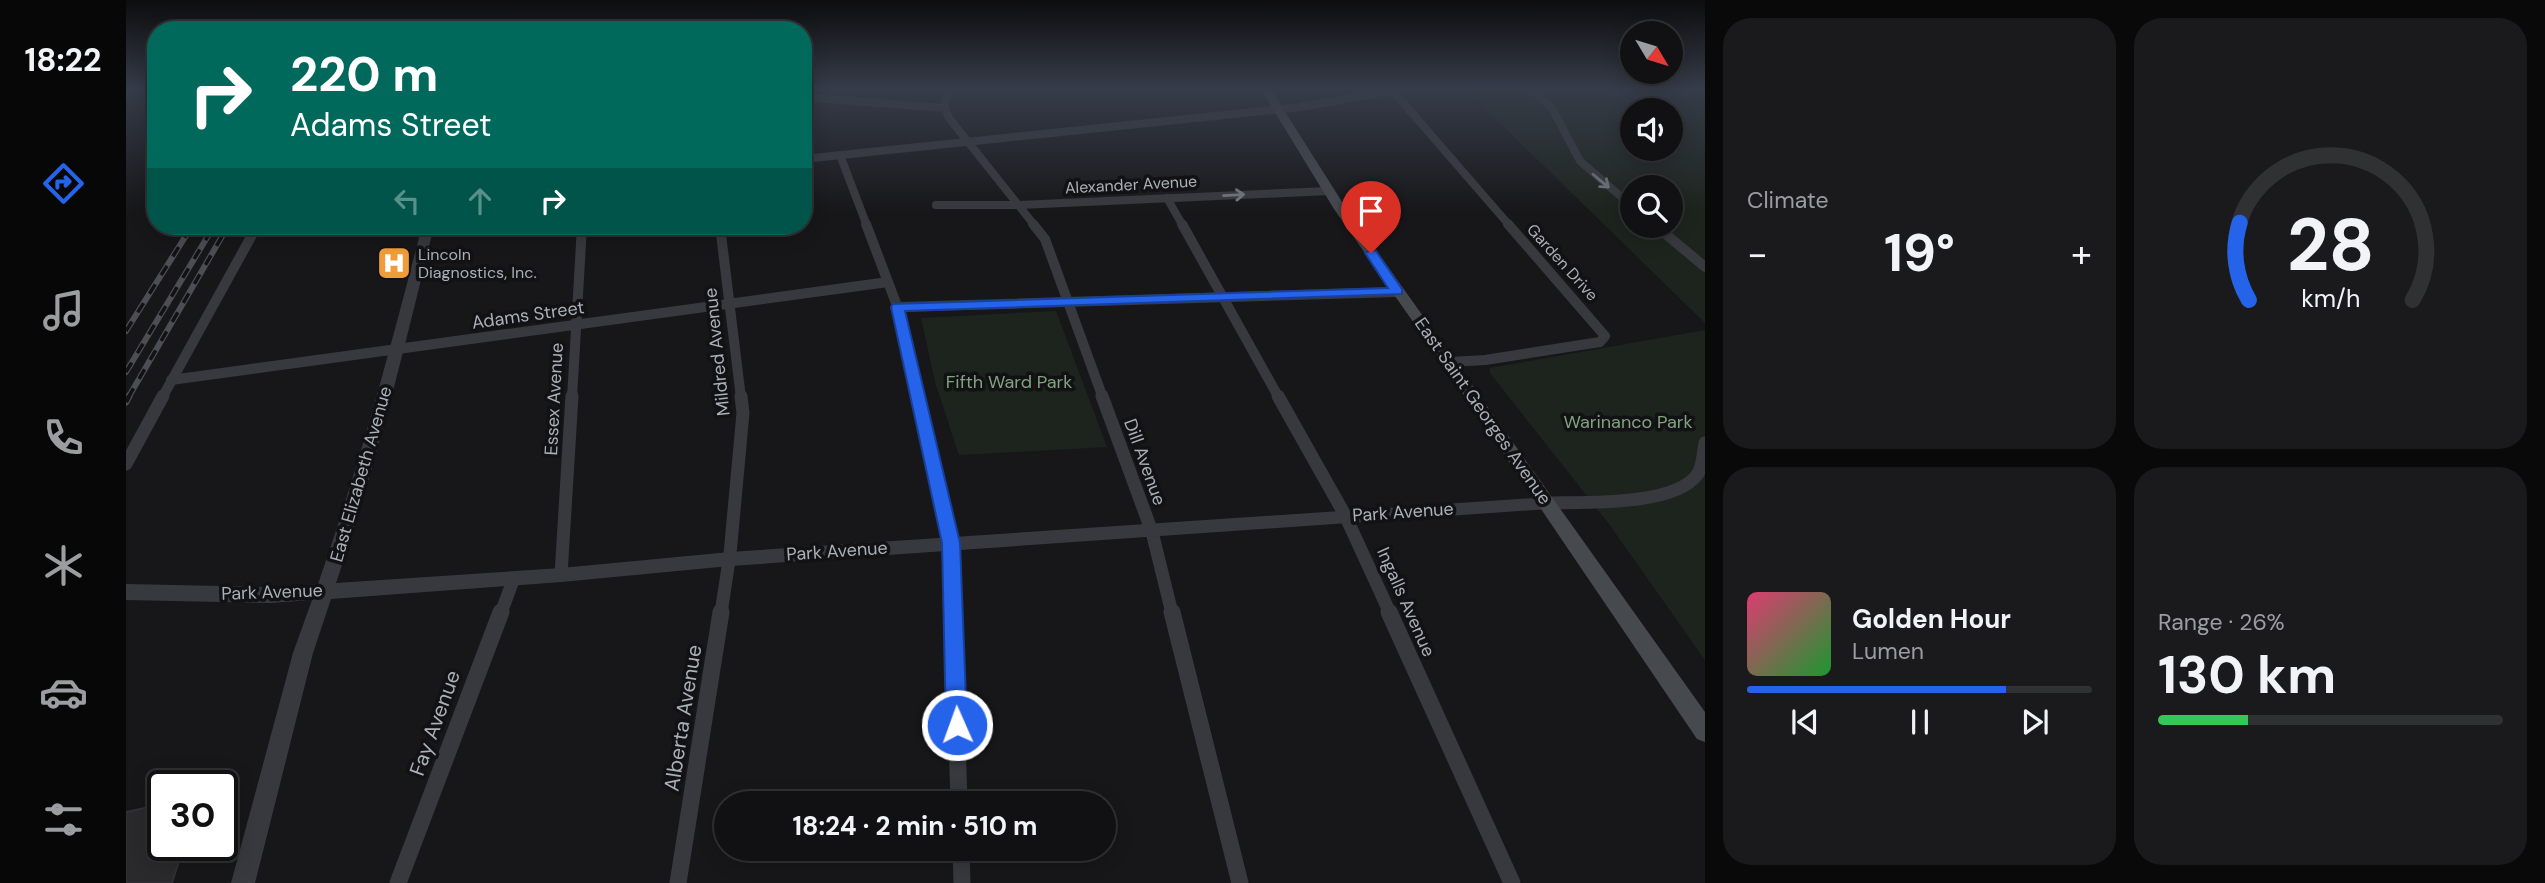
<!DOCTYPE html>
<html lang="en">
<head>
<meta charset="utf-8">
<style>
  :root { --surface:#111113; --page:#1a1a1c; --text:#f1f3f6; --muted:#9c9da0; --line:#303133; --accent:#2563eb }
  body { margin:0; font-family:"DM Sans",sans-serif; background:var(--page); color:var(--text); height:100vh; display:flex; flex-direction:column; font-size:26px; white-space:nowrap }
  * { box-sizing:border-box; margin:0 }
  p { font-size:23px; color:var(--muted) }
  .icon { flex:none; width:38px; height:38px; fill:none; stroke:currentColor; stroke-width:2; stroke-linecap:round; stroke-linejoin:round }
  .map { position:relative; flex:1; overflow:hidden }
  .drawer { display:flex; flex-direction:column; gap:18px; padding:18px; background:#09090a; width:840px }
  .drawer>* { flex:none }
  .guide { position:absolute; left:21px; top:21px; width:665px; height:214px; border-radius:28px; box-shadow:0 4px 18px #0003,0 0 0 2px var(--line); background:#00695c; color:#fff; overflow:hidden }
  .needle { width:46px; rotate:128deg }
  .controls { position:absolute; left:1494px; top:21px; display:grid; gap:14px }
  .controls a { display:grid; place-items:center; width:63px; height:63px; border-radius:50%; background:var(--surface); box-shadow:0 4px 18px #0003,0 0 0 2px var(--line); font-size:35px }
  .speed { position:absolute; left:21px; top:770px; display:flex; gap:14px; font-size:35px; font-weight:700; text-align:center }
  .speed>* { display:grid; place-content:center; width:91px; height:91px; border-radius:50%; background:var(--surface); box-shadow:0 4px 18px #0003,0 0 0 2px var(--line); line-height:1 }
  .speed .limit { border:4px solid #111; border-radius:10px; background:#fff; color:#111 }
  .pin { position:absolute; display:grid; place-items:center; width:60px; height:60px; color:#fff; margin:-72px -30px; border-radius:50% 50% 50% 0; rotate:-45deg; box-shadow:0 0 7px #0007 }
  .pin .icon { rotate:45deg }
  .me { position:absolute; width:77px; margin:-38px; rotate:358deg; stroke-linejoin:round; filter:drop-shadow(0 0 5px #0008) }
  .turn { display:flex; align-items:center; gap:24px; height:147px; padding:0 28px; font-size:32px }
  .turn .icon { width:91px; height:91px; stroke-width:2.5 }
  .turn b { display:block; font-size:49px; line-height:60px }
  .lanes { display:flex; align-items:center; height:66px; padding:0 28px; background:#0003; justify-content:center; gap:35px; direction:ltr }
  .lanes .off { opacity:.35 }
  .big { font-size:52px; font-weight:700; line-height:1.1 }
  .drawer .widget { flex:1; display:flex; flex-direction:column; justify-content:center; gap:10px; min-width:0; padding:0 24px; border-radius:28px; background:var(--page) }
  .drawer .dial { align-items:center; gap:0 }
  .dial svg { height:182px; overflow:visible; fill:none; stroke:var(--line); stroke-width:7; stroke-linecap:round; text-anchor:middle }
  .dial text { fill:var(--text); stroke:none }
  .song { display:flex; align-items:center; gap:21px }
  .cover { width:84px; height:84px; border-radius:10px; background:linear-gradient(135deg,hsl(340 70% 55%),hsl(130 70% 35%)) }
  .played { height:7px; border-radius:4px; background:linear-gradient(90deg,var(--accent) 75%,var(--line) 75%) }
  .keys { display:flex; justify-content:space-around; direction:ltr }
  .heat { display:flex; justify-content:space-between; align-items:center; font-size:38px; direction:ltr }
  .charge { height:10px; border-radius:5px; background:linear-gradient(90deg,#34c759 26%,var(--line) 0) }
  .drawer .tiles { flex:1; display:grid; gap:18px; grid-template-columns:repeat(2,1fr) }
  .trip { position:absolute; left:588px; top:791px; width:402px; height:70px; border-radius:35px; background:var(--surface); box-shadow:0 4px 18px #0003,0 0 0 2px var(--line); font-weight:700; line-height:70px; text-align:center }
  main { display:flex; flex:1; min-height:0 }
  .dock { display:flex; flex-direction:column; width:126px; justify-content:space-around; align-items:center; background:#070708; color:var(--muted) }
  .dock .icon { width:49px; height:49px }
  .dock .on { color:var(--accent) }
  .dock b { font-size:32px; color:var(--text) }
  .map>svg:first-child { display:block }
  .green { fill:#1d241d; fill-rule:evenodd }
  .building { fill:#2a2a2d; stroke:#313135; stroke-width:2 }
  .lines { fill:none; stroke-linecap:round; stroke-linejoin:round }
  .minor-far3 { stroke:#38393e; stroke-width:8 }
  .minor-far2 { stroke:#38393e; stroke-width:10 }
  .minor-far1 { stroke:#38393e; stroke-width:13 }
  .minor { stroke:#38393e; stroke-width:17 }
  .tertiary { fill:#38393e; fill-rule:evenodd }
  .secondary { fill:#46494e; fill-rule:evenodd }
  .rail-far1-casing { stroke:#4b4e53; stroke-width:6 }
  .rail-casing { stroke:#4b4e53; stroke-width:7 }
  .rail-far1 { stroke:#121214; stroke-width:3.5; stroke-dasharray:11; stroke-linecap:butt }
  .rail { stroke:#121214; stroke-width:4.5; stroke-dasharray:14; stroke-linecap:butt }
  .oneway { stroke:#767a81 }
  .route { fill:#2563eb; stroke:#184099; stroke-width:2 }
  .labels { text-anchor:middle; stroke-width:7; stroke-linejoin:round; paint-order:stroke }
  .far-street-label { font-size:16px; fill:#a9b0b8; stroke:#121214 }
  .far-poi-label { font-size:16px; fill:#a9b0b8; stroke:#121214; text-anchor:start }
  .street-label { font-size:18px; fill:#a9b0b8; stroke:#121214 }
  .park-label { font-size:18px; fill:#82a380; stroke:#121214 }
  .near-street-label { font-size:21px; fill:#a9b0b8; stroke:#121214 }
</style>
</head>
<body>
<main>
<nav class="dock">
<b>18:22</b>
<svg class="icon on" aria-label="directions" viewBox="0 0 24 24"><path d="M12 3l9 9-9 9-9-9zM9 14v-3h6M13 9l2 2-2 2"/></svg>
<svg class="icon" aria-label="music" viewBox="0 0 24 24"><path d="M9 18V5l10-2v13"/><circle cx="6" cy="18" r="3"/><circle cx="16" cy="16" r="3"/></svg>
<svg class="icon" aria-label="phone" viewBox="0 0 24 24"><path d="M5 4h4l2 5-3 2q2 4 5 5l2-3 5 2v4C11 20 4 13 5 4z"/></svg>
<svg class="icon" aria-label="climate" viewBox="0 0 24 24"><path d="M12 3v18M4 7l16 10M4 17L20 7"/></svg>
<svg class="icon" aria-label="car" viewBox="0 0 24 24"><path d="M5 17H2v-5l4-1 3-4h7l3 4 3 1v5h-3M9 17h6M6 11h13"/><circle cx="7" cy="17" r="2"/><circle cx="17" cy="17" r="2"/></svg>
<svg class="icon" aria-label="filters" viewBox="0 0 24 24"><path d="M4 7h16M4 17h16"/><circle cx="9" cy="7" r="2"/><circle cx="15" cy="17" r="2"/></svg>
</nav>
<div class="map">
<svg width="1579" height="883" viewBox="0 0 1579 883">
  <rect width="100%" height="100%" fill="#171719"/>
  <g class="green">
    <path d="M1341,88h238v235l-236,-230zM1507,110h38v39h-38zM1507,187h38v39h-38z"/>
    <path d="M930,311l51,136 -148,8 -24,-73 -14,-64z"/>
    <path d="M1579,330v330l-96,-136 -119,-151v-5z"/>
  </g>
  <path class="building" d="M37,804v41h21l-12,38h-46v-71z"/>
  <g class="lines">
    <g class="minor-far3">
      <path d="M823,88l-5,17 5,13 86,108"/>
      <path d="M1405,88l22,22 27,51 53,46"/>
      <path d="M1267,91l117,135"/>
      <path d="M677,97l142,11"/>
      <path d="M714,155l27,71"/>
      <path d="M677,159l497,-52 107,-19"/>
      <path d="M1041,198l16,28"/>
      <path d="M810,205h83l309,-14"/>
    </g>
    <g class="minor-far2">
      <path d="M740,224l33,87 19,87"/>
      <path d="M907,224l12,15 58,159"/>
      <path d="M1056,224l97,174"/>
      <path d="M594,226l21,172"/>
      <path d="M1530,226l49,41"/>
      <path d="M772,307l500,-15"/>
      <path d="M1324,362l35,-2 115,-18 5,-6 -97,-112"/>
      <path d="M45,380l717,-98"/>
      <path d="M36,398l95,-172"/>
      <path d="M446,398l10,-172"/>
    </g>
    <g class="minor-far1">
      <path d="M792,396l33,147 2,70"/>
      <path d="M976,396l50,136 20,81"/>
      <path d="M1152,396l67,119 45,98"/>
      <path d="M0,464l37,-68"/>
      <path d="M1423,503c36,-1 125,3 148,-28 6,-8 6,-22 8,-32"/>
      <path d="M435,575l11,-179"/>
      <path d="M375,613l13,-35"/>
      <path d="M595,613l9,-59 13,-141 -2,-17"/>
    </g>
    <g class="minor">
      <path d="M827,612l6,191"/>
      <path d="M1046,612l68,271"/>
      <path d="M1263,612l123,271"/>
      <path d="M835,849l1,34"/>
      <path d="M272,883l103,-271"/>
      <path d="M552,883l43,-271"/>
    </g>
    <g class="tertiary">
      <path d="M11,88l-11,9v-9z"/>
      <path d="M296,226h12c-29,120 -58,240 -98,357l225,-15 169,-16 819,-55 6,1 2,5 -2,5 -6,1 -819,57 -169,16 -230,17 -18,54 -58,230h-24l62,-230 19,-53 -41,3 -145,-3v-16l145,3 47,-3c41,-117 73,-238 104,-358z"/>
    </g>
    <path class="secondary" d="M1134,88h10l76,120 359,504v30l-8,-3 -253,-373 -110,-157z"/>
    <g class="rail-far1-casing">
      <g id="rail-far1">
        <path d="M0,331l66,-105"/>
        <path d="M0,372l88,-146"/>
        <path d="M2,398l100,-172"/>
      </g>
    </g>
    <g class="rail-casing">
      <path id="rail" d="M0,402l3,-6"/>
    </g>
    <use href="#rail-far1" class="rail-far1"/>
    <use href="#rail" class="rail"/>
  </g>
  <defs><path id="oneway-shaft" d="M-6 0H5M1.5-3L5.5 0L1.5 3" fill="none" stroke-width="1.6" stroke-linecap="round" stroke-linejoin="round" transform="scale(1.75)"/></defs>
  <g class="oneway">
    <use href="#oneway-shaft" transform="translate(1475 181) rotate(40)"/>
    <use href="#oneway-shaft" transform="translate(1108 195) rotate(-3)"/>
  </g>
  <linearGradient id="sky" x2="0" y2="1"><stop stop-color="#0d0d0e"/><stop offset="0.42" stop-color="#363c49"/><stop offset="1" stop-color="#363c49" stop-opacity="0"/></linearGradient>
  <rect width="1579" height="212" fill="url(#sky)"/>
  <path class="route" d="M1245,250l5,1 26,38v5l-497,17 55,232 7,182 -3,7 -7,3 -8,-3 -3,-7 -4,-182 -51,-236 2,-3 495,-16 -23,-35z"/>
  <defs>
    <g id="hospital-square" transform="scale(1.75)"><rect x="-9" y="-9" width="18" height="18" rx="4" fill="#f09c38" stroke="#121214"/><path d="M-5-5h3v3.5h4V-5h3V5h-3V1.5h-4V5h-3Z" fill="#fff"/></g>
  </defs>
  <g fill-rule="evenodd">
    <use href="#hospital-square" x="268" y="263"/>
  </g>
  <g class="labels">
    <g class="far-street-label">
      <text transform="translate(1005 184) rotate(-3)" y="6">Alexander Avenue</text>
      <text transform="translate(1437 262) rotate(48)" y="6">Garden Drive</text>
    </g>
    <g class="far-poi-label">
      <text x="292" y="260">Lincoln<tspan x="292" dy="18">Diagnostics, Inc.</tspan></text>
    </g>
    <g class="street-label">
      <text transform="translate(402 315) rotate(-8)" y="6">Adams Street</text>
      <text transform="translate(591 352) rotate(-96)" y="6">Mildred Avenue</text>
      <text transform="translate(428 399) rotate(-87)" y="6">Essex Avenue</text>
      <text transform="translate(1357 411) rotate(55)" y="6">East Saint Georges Avenue</text>
      <text transform="translate(1019 462) rotate(70)" y="6">Dill Avenue</text>
      <text transform="translate(235 474) rotate(-74)" y="6">East Elizabeth Avenue</text>
      <text transform="translate(1277 512) rotate(-4)" y="6">Park Avenue</text>
      <text transform="translate(711 551) rotate(-4)" y="6">Park Avenue</text>
      <text transform="translate(146 592) rotate(-2)" y="6">Park Avenue</text>
      <text transform="translate(1280 602) rotate(66)" y="6">Ingalls Avenue</text>
    </g>
    <g class="park-label">
      <text x="883" y="388">Fifth Ward Park</text>
      <text x="1502" y="428">Warinanco Park</text>
    </g>
    <g class="near-street-label">
      <text transform="translate(557 718) rotate(-81)" y="7">Alberta Avenue</text>
      <text transform="translate(309 723) rotate(-70)" y="7">Fay Avenue</text>
    </g>
  </g>
</svg>
<div class="controls">
<a><svg class="needle" viewBox="-14 -14 28 28"><path d="M0-13l5 13h-10z" fill="#e53935"/><path d="M0 13l5-13h-10z" fill="#9c9da0"/></svg></a>
<a><svg class="icon" aria-label="sound" viewBox="0 0 24 24"><path d="M4 9h4l5-4v14l-5-4H4zM17 9q2 3 0 6"/></svg></a>
<a><svg class="icon" aria-label="search" viewBox="0 0 24 24"><circle cx="10" cy="10" r="6"/><path d="M15 15l6 6"/></svg></a>
</div>
<div class="speed"><div class="limit">30</div></div>
<div class="pin" style="left:1245px;top:253px;background:#d93025"><svg class="icon" aria-label="arrive" viewBox="0 0 24 24"><path d="M6 21V4h12l-3 4 3 4H6"/></svg></div>
<svg class="me" style="left:831px;top:725px" viewBox="-20 -20 40 40"><circle r="17" fill="#2563eb" stroke="#fff" stroke-width="3"/><path d="M0-11L8 9 0 5-8 9z" fill="#fff"/></svg>
<div class="trip">18:24 · 2 min · 510 m</div>
<div class="guide">
<div class="turn"><svg class="icon" aria-label="right" viewBox="0 0 24 24"><path d="M7 20v-9h11M14 6l5 5-5 5"/></svg><div><b>220 m</b>Adams Street</div></div>
<div class="lanes"><svg class="icon off" aria-label="left" viewBox="0 0 24 24"><path d="M17 20v-9H6M10 6l-5 5 5 5"/></svg><svg class="icon off" aria-label="ahead" viewBox="0 0 24 24"><path d="M12 20V5M6 11l6-6 6 6"/></svg><svg class="icon" aria-label="right" viewBox="0 0 24 24"><path d="M7 20v-9h11M14 6l5 5-5 5"/></svg></div>
</div>
</div>
<section class="drawer">
<div class="tiles">
<div class="widget"><p>Climate</p>
<div class="heat"><a>−</a><b class="big">19°</b><a>+</a></div>
</div>
<div class="widget dial"><svg viewBox="0 0 100 80">
<path d="M14 69A42 42 0 1 1 86 69"/>
<path d="M14 69A42 42 0 0 1 10 35" stroke="#2563eb"/>
<text x="50" y="56" font-size="32" font-weight="700">28</text>
<text x="50" y="72" font-size="11">km/h</text>
</svg></div>
<div class="widget">
<div class="song"><i class="cover"></i><div><b>Golden Hour</b><p>Lumen</p></div></div>
<div class="played"></div>
<div class="keys"><svg class="icon" aria-label="previous" viewBox="0 0 24 24"><path d="M18 5L8 12l10 7zM5 5v14"/></svg><svg class="icon" aria-label="pause" viewBox="0 0 24 24"><path d="M8 5v14M16 5v14"/></svg><svg class="icon" aria-label="next" viewBox="0 0 24 24"><path d="M6 5l10 7-10 7zM19 5v14"/></svg></div>
</div>
<div class="widget"><p>Range · 26%</p><b class="big">130 km</b><div class="charge"></div></div>
</div>
</section>
</main>
</body>
</html>
